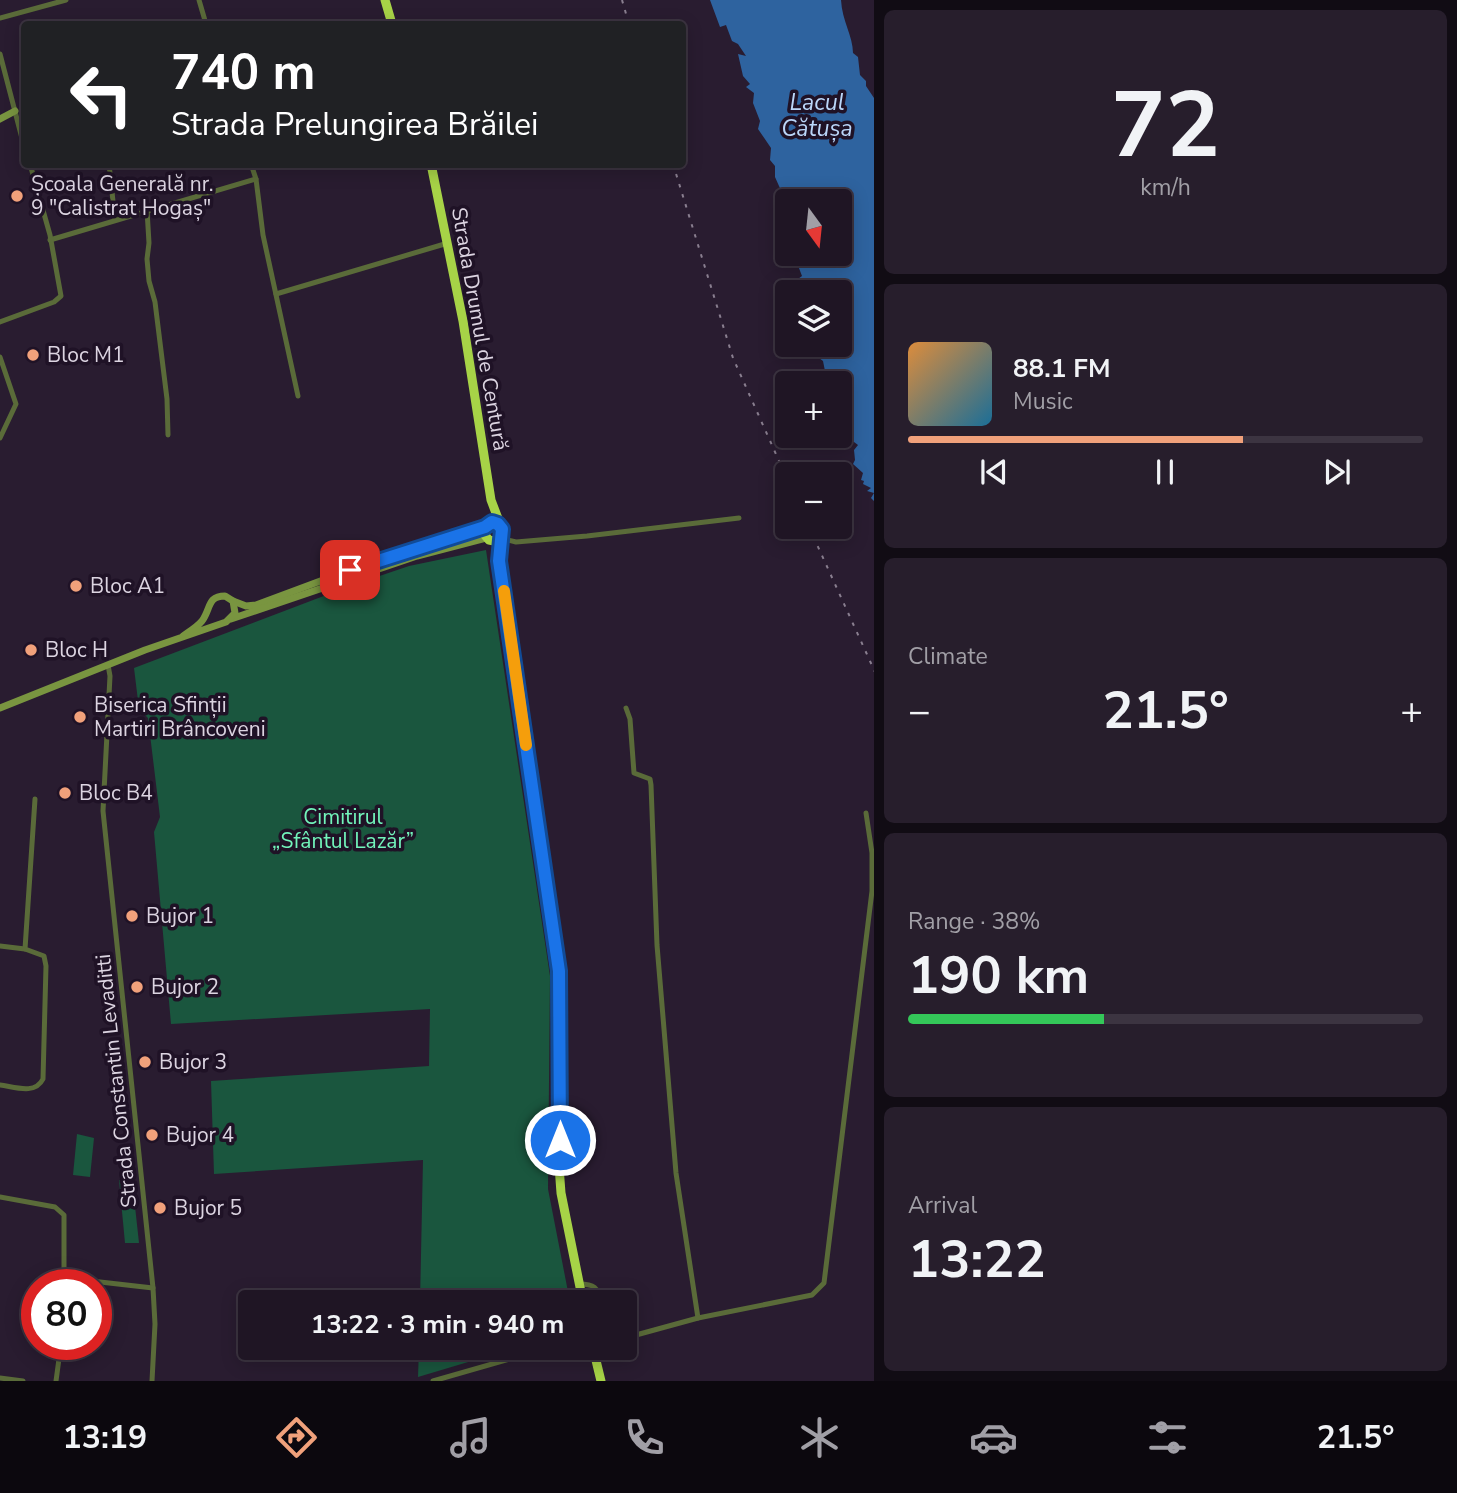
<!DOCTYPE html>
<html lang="en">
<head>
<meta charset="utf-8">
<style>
  :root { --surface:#1f1524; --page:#271e2c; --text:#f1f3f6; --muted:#a19fa6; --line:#3c3441; --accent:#f1a17b }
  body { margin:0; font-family:"Nunito Sans",sans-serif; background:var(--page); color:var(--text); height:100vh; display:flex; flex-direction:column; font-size:26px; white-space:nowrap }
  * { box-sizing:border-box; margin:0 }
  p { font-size:23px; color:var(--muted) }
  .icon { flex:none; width:38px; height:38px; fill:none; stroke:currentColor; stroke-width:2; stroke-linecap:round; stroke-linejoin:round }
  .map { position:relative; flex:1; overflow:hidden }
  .details { display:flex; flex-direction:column; gap:10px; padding:10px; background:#110c14; width:583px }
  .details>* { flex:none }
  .guide { position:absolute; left:21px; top:21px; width:665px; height:147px; border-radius:7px; box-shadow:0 4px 18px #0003,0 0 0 2px var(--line); background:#202124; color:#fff; overflow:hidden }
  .needle { width:46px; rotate:165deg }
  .buttons { position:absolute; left:775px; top:189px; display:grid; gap:14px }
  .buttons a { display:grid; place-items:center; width:77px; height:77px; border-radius:7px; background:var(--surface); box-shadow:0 4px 18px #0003,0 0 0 2px var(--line); font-size:35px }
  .speed { position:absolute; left:21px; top:1269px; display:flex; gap:14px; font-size:35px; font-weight:700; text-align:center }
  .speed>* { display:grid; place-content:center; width:91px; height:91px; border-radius:50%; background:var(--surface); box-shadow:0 4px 18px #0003,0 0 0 2px var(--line); line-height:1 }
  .speed .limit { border:10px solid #d22; background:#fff; color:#111 }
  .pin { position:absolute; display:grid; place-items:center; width:60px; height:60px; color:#fff; margin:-30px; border-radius:14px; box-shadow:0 4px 10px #0006 }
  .me { position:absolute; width:77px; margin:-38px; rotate:0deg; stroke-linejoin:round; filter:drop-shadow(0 0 5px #0008) }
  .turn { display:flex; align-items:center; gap:24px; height:147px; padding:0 35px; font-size:32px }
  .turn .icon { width:91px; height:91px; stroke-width:2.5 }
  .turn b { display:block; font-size:49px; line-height:60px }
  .big { font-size:52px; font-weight:700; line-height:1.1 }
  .details .card { flex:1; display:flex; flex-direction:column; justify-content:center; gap:10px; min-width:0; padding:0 24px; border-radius:10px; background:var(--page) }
  .details .dial { align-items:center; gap:0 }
  .dial b { font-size:91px; line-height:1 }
  .song { display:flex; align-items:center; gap:21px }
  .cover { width:84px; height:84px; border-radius:10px; background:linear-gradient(135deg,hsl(30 70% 55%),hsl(200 70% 35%)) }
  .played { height:7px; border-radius:4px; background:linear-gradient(90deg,var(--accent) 65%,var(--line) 65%) }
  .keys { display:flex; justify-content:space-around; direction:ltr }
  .heat { display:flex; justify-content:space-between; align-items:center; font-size:38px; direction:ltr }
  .charge { height:10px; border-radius:5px; background:linear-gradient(90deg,#34c759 38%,var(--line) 0) }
  .trip { position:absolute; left:238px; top:1290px; width:399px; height:70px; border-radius:7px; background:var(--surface); box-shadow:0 4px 18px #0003,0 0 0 2px var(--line); font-weight:700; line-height:70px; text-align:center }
  .tabs { display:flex; height:112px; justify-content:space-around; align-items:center; background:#0c080e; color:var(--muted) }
  .tabs .icon { width:49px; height:49px }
  .tabs .selected { color:var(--accent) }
  .tabs b { font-size:32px; color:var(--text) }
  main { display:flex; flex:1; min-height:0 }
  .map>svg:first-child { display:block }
  .green { fill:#1a563e }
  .water { fill:#2e639f }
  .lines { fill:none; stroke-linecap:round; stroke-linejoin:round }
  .street { stroke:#5a6b39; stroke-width:5 }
  .secondary { stroke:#799540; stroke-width:7 }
  .highway { stroke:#a7d347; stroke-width:9 }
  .rail { stroke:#8a7f90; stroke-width:2; stroke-dasharray:3.5 7; stroke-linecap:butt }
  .route-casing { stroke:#114b97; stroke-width:18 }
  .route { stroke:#1a73e8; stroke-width:12 }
  .slow { stroke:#f59e0b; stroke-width:12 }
  .poi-dot { fill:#f1a17b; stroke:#1f1226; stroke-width:2.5 }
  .labels { text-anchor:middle; stroke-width:7; stroke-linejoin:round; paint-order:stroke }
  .poi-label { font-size:21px; fill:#dcd4e1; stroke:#1f1226; text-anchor:start }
  .street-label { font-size:21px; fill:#dcd4e1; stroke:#1f1226 }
  .park-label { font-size:21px; fill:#72f4bb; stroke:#1f1226 }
  .water-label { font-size:23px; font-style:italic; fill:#bad6f9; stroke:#1f1226 }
</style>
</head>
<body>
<main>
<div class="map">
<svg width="875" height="1381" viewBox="0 0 875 1381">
  <rect width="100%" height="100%" fill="#291c30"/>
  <g class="green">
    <path d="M486,550l64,426 -2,213 22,113h-150l3,-142 -209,14 -3,-93 218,-15 1,-57 -259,15 -17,-192 6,-15 -12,-99 -9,-9 -5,-41 216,-82 59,-20z"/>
    <path d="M77,1134l17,4 -4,39 -17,-2z"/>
    <path d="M132,1179l7,64h-14l-6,-63z"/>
    <path d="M419,1348h96l-97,29z"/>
  </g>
  <path class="water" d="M710,0h131c1,21 12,36 12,53l5,4 2,18 6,6v5l8,12v403l-3,-3 3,-5 -7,-2 4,-3 -8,-4 1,-3 -3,-1 2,-7 -10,-9 2,-4 -1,-10 4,-5 -8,-6 -7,-12 3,-4 -5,-3 4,-3 -5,-4v-30h-2l1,-10 -8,6 -3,-3h-6l3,-5 -2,-10 -4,-3 -2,-7 7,1 1,-7h15v-53h-32l-10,-13 4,-3 -8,-21 46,-1v-53h-52l-1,31 -4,-37 -8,-18v-11l-5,-6 1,-12 -13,-19 2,-8 -7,-18 1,-10 -8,-6 4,-3 -7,-8 -5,-22 8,2 -8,-12 -6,-3 -6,-16 -6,2z"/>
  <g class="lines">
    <g class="street">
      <path d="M199,0l7,24"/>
      <path d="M0,18l66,-18"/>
      <path d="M0,54l24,92"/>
      <path d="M109,164l6,56"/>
      <path d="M251,164l5,15 7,56 35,161"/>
      <path d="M147,210l2,33 -2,16 2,22 6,21 12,97 1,36"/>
      <path d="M50,240l206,-61"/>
      <path d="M276,294l172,-51"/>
      <path d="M0,322l54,-20 7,-6 -11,-61 -20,-71"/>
      <path d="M0,357l16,47 -16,34"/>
      <path d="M500,538l16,4 71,-6 152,-18"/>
      <path d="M108,665l2,11 -7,135 50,477 2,36 -3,57"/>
      <path d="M626,708l4,11 4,54 16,6 1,6 6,160 19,228 22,145"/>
      <path d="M0,946l25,3"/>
      <path d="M0,1085c15,2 35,10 43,-6l3,-113 -2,-10 -19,-7 10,-150"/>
      <path d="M0,1197l55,10 9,8v69"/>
      <path d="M65,1278l88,10"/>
      <path d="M579,1284c15,0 19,3 22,18"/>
      <path d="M625,1334l11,1 62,-17 114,-23 12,-12 48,-392v-38l-6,-40"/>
      <path d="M0,1378l23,3"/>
      <path d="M56,1381l5,-37"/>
      <path d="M433,1381l115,-33"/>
    </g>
    <g class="secondary">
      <path d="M0,119l15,-8"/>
      <path d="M233,601l13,5 10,-1 94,-35 135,-43"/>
      <path d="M231,619l186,-63 69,-18"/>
      <path d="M0,708l145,-58 81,-28 9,-9 -2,-12 -8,-5c-18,0 -14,13 -23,25 -5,6 -12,10 -19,15"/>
    </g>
    <g class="highway">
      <path d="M385,0l7,24"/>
      <path d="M431,164l32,157 28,179 11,29 -3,32 56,374 6,75 -2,156 2,27 22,109"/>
      <path d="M498,524l-9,-1 -4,4 -2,6 6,7 5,1 6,-3"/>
      <path d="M593,1348l8,33"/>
    </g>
    <g class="rail">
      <path d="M622,0l7,24"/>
      <path d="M673,164l60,194 55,123"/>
      <path d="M809,527l66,145"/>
    </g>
  </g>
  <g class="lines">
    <g class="route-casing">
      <path id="route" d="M350,570l135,-43 7,-5 6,2 4,5 -3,32 60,410 1,169"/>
    </g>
    <use href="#route" class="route"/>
    <path class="slow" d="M504,591l22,154"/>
  </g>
  <g class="poi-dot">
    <circle cx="17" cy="196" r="7"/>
    <circle cx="33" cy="355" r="7"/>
    <circle cx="76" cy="586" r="7"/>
    <circle cx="31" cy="650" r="7"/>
    <circle cx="80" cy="717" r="7"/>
    <circle cx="65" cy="793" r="7"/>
    <circle cx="132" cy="916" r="7"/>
    <circle cx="137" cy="987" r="7"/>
    <circle cx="145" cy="1062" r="7"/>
    <circle cx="152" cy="1135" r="7"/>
    <circle cx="160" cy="1208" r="7"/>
  </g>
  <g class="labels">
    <g class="poi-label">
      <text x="31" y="191">Școala Generală nr.<tspan x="31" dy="24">9 "Calistrat Hogaș"</tspan></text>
      <text x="47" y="362">Bloc M1</text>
      <text x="90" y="593">Bloc A1</text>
      <text x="45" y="657">Bloc H</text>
      <text x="94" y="712">Biserica Sfinții<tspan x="94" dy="24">Martiri Brâncoveni</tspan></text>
      <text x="79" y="800">Bloc B4</text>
      <text x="146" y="923">Bujor 1</text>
      <text x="151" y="994">Bujor 2</text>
      <text x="159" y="1069">Bujor 3</text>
      <text x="166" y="1142">Bujor 4</text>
      <text x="174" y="1215">Bujor 5</text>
    </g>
    <g class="street-label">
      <text transform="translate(480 329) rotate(80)" y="7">Strada Drumul de Centură</text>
      <text transform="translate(116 1081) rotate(-96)" y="7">Strada Constantin Levaditti</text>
    </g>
    <g class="park-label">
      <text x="343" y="824">Cimitirul<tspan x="343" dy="24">„Sfântul Lazăr”</tspan></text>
    </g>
    <g class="water-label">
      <text x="817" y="110">Lacul<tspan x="817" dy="26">Cătușa</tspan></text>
    </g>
  </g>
</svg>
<div class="buttons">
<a><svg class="needle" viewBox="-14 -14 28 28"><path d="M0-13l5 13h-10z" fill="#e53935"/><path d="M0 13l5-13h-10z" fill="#a19fa6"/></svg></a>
<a><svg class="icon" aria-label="layers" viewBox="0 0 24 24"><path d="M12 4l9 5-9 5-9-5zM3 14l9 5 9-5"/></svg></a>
<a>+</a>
<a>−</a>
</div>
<div class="speed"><div class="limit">80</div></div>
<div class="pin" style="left:350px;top:570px;background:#d93025"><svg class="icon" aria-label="arrive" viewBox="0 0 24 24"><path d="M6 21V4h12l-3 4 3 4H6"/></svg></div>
<svg class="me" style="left:560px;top:1140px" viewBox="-20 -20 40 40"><circle r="17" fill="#1a73e8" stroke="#fff" stroke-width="3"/><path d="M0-11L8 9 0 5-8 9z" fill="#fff"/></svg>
<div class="trip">13:22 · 3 min · 940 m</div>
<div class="guide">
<div class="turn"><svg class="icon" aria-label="left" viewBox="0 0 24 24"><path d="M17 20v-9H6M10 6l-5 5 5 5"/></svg><div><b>740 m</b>Strada Prelungirea Brăilei</div></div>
</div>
</div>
<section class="details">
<div class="card dial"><b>72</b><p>km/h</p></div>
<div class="card">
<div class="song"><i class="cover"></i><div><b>88.1 FM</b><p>Music</p></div></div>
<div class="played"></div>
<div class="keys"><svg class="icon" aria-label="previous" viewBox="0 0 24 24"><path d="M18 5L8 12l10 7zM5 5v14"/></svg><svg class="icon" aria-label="pause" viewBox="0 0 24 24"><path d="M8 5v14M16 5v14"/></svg><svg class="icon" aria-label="next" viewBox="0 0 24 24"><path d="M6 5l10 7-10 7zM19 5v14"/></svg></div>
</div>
<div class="card"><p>Climate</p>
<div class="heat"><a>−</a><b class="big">21.5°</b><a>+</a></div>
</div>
<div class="card"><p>Range · 38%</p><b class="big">190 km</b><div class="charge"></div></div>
<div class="card"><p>Arrival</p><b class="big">13:22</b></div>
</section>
</main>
<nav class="tabs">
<b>13:19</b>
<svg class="icon selected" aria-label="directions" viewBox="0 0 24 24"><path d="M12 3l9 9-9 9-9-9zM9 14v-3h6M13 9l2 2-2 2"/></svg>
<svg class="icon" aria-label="music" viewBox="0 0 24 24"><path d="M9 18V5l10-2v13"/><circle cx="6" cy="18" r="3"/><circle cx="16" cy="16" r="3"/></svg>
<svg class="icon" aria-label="phone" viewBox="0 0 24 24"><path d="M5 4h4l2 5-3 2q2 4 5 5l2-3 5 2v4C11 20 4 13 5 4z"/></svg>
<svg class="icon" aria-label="climate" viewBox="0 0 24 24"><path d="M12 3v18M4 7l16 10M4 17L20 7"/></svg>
<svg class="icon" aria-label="car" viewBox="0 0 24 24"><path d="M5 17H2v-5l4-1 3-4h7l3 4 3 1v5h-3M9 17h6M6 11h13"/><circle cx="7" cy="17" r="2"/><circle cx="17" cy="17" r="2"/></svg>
<svg class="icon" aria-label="filters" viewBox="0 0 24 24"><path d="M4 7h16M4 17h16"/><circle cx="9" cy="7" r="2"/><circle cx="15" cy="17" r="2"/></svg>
<b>21.5°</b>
</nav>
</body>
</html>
